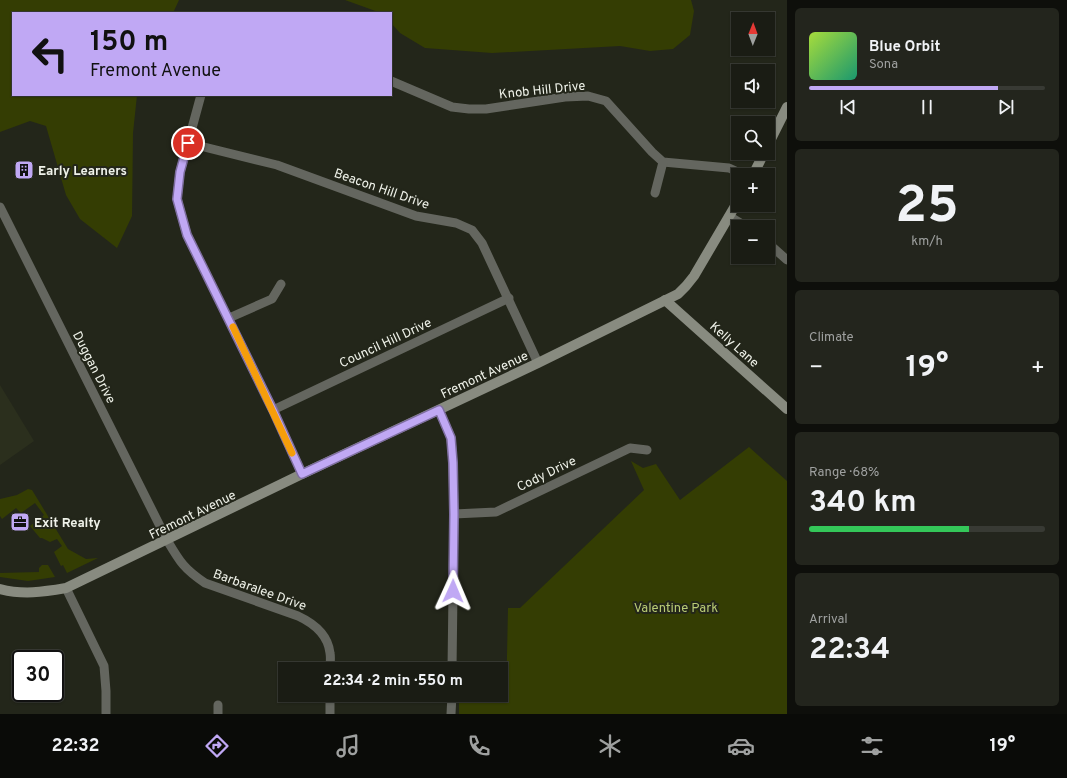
<!DOCTYPE html>
<html lang="en">
<head>
<meta charset="utf-8">
<style>
  :root { --surface:#1a1c14; --page:#23251d; --text:#f1f3f6; --muted:#9fa1a0; --line:#383a34; --accent:#c0a8f4 }
  body { margin:0; font-family:Overpass,sans-serif; background:var(--page); color:var(--text); height:100vh; display:flex; flex-direction:column; font-size:15px; white-space:nowrap }
  * { box-sizing:border-box; margin:0 }
  p { font-size:13px; color:var(--muted) }
  .icon { flex:none; width:22px; height:22px; fill:none; stroke:currentColor; stroke-width:2; stroke-linecap:round; stroke-linejoin:round }
  .map { position:relative; flex:1; overflow:hidden }
  .sheet { display:flex; flex-direction:column; gap:8px; padding:8px; background:#0e0f0b; width:280px }
  .sheet>* { flex:none }
  .guide { position:absolute; left:12px; top:12px; width:380px; height:84px; border-radius:0px; box-shadow:0 1px 3px #0004,0 0 0 1px var(--line); background:#c0a8f4; color:#111; overflow:hidden }
  .needle { width:26px; rotate:1deg }
  .tools { position:absolute; left:731px; top:12px; display:grid; gap:8px }
  .tools a { display:grid; place-items:center; width:44px; height:44px; border-radius:0px; background:var(--surface); box-shadow:0 1px 3px #0004,0 0 0 1px var(--line); font-size:20px }
  .speed { position:absolute; left:12px; top:650px; display:flex; gap:8px; font-size:20px; font-weight:700; text-align:center }
  .speed>* { display:grid; place-content:center; width:52px; height:52px; border-radius:50%; background:var(--surface); box-shadow:0 1px 3px #0004,0 0 0 1px var(--line); line-height:1 }
  .speed .limit { border:2px solid #111; border-radius:6px; background:#fff; color:#111 }
  .pin { position:absolute; display:grid; place-items:center; width:34px; height:34px; color:#fff; margin:-17px; border:2px solid #fff; border-radius:50%; box-shadow:0 1px 4px #0007 }
  .me { position:absolute; width:44px; margin:-22px; rotate:1deg; stroke-linejoin:round; filter:drop-shadow(0 0 3px #0008) }
  .turn { display:flex; align-items:center; gap:14px; height:84px; padding:0 12px; font-size:18px }
  .turn .icon { width:52px; height:52px; stroke-width:2.5 }
  .turn b { display:block; font-size:28px; line-height:34px }
  .big { font-size:30px; font-weight:700; line-height:1.1 }
  .sheet .tile { flex:1; display:flex; flex-direction:column; justify-content:center; gap:6px; min-width:0; padding:0 14px; border-radius:6px; background:var(--page) }
  .sheet .dial { align-items:center; gap:0 }
  .dial b { font-size:52px; line-height:1 }
  .song { display:flex; align-items:center; gap:12px }
  .cover { width:48px; height:48px; border-radius:6px; background:linear-gradient(135deg,hsl(80 70% 55%),hsl(160 70% 35%)) }
  .played { height:4px; border-radius:2px; background:linear-gradient(90deg,var(--accent) 80%,var(--line) 80%) }
  .keys { display:flex; justify-content:space-around; direction:ltr }
  .heat { display:flex; justify-content:space-between; align-items:center; font-size:22px; direction:ltr }
  .charge { height:6px; border-radius:3px; background:linear-gradient(90deg,#34c759 68%,var(--line) 0) }
  .trip { position:absolute; left:278px; top:662px; width:230px; height:40px; border-radius:0px; background:var(--surface); box-shadow:0 1px 3px #0004,0 0 0 1px var(--line); font-weight:700; line-height:40px; text-align:center }
  .tab-bar { display:flex; height:64px; justify-content:space-around; align-items:center; background:#0a0b08; color:var(--muted) }
  .tab-bar .icon { width:28px; height:28px }
  .tab-bar .selected { color:var(--accent) }
  .tab-bar b { font-size:18px; color:var(--text) }
  main { display:flex; flex:1; min-height:0 }
  .map>svg:first-child { display:block }
  .built { fill:#2b2f1d }
  .green { fill:#343d03 }
  .lines { fill:none; stroke-linecap:round; stroke-linejoin:round }
  .street { stroke:#64665f; stroke-width:9 }
  .secondary { stroke:#888b80; stroke-width:10 }
  .route-casing { stroke:#7d6d9f; stroke-width:10 }
  .route { stroke:#c0a8f4; stroke-width:7 }
  .slow { stroke:#f59e0b; stroke-width:7 }
  .labels { text-anchor:middle; stroke-width:4; stroke-linejoin:round; paint-order:stroke }
  .street-label { font-size:13px; fill:#eff2e9; stroke:#23261a }
  .poi-label { font-size:13px; font-weight:bold; fill:#eff2e9; stroke:#23261a; text-anchor:start }
  .park-label { font-size:13px; fill:#b9cb75; stroke:#23261a }
</style>
</head>
<body>
<main>
<div class="map">
<svg width="787" height="714" viewBox="0 0 787 714">
  <rect width="100%" height="100%" fill="#23261a"/>
  <path class="built" d="M0,385l34,56 -34,24z"/>
  <g class="green">
    <path d="M0,0h179l-6,13h-160v82h124l-4,38 -1,83 -15,32 -37,-29 -14,-24 -20,-69 -16,-5 -30,11z"/>
    <path d="M345,0h346l3,11 -4,24 -17,14 -23,2 -30,-5 -128,7 -67,-5 -25,-15 -9,-10v-10h-10z"/>
    <path d="M749,447l38,34v233h-328v-13l47,1 2,-94h12l124,-118 -13,-29 12,7 13,-4 24,36z"/>
    <path d="M28,489l4,1 36,59 18,10 12,-1 -31,15 -4,-8 -2,1 -7,-14 8,-6 -5,-7 -7,3 -8,-4h-2l-10,-12 14,-11 -9,-12 -14,10 -5,-5 -14,11 -2,-3v-17l17,-4z"/>
    <path d="M42,565h6l7,12 -27,4 -28,-4v-4l39,-1v-4z"/>
  </g>
  <g class="lines">
    <g class="street">
      <path d="M391,81l61,26 17,2h17l79,-12 23,-1 18,5 46,51 11,10 66,6 15,7"/>
      <path d="M201,95l-21,77 -3,27 10,36 86,175 29,64"/>
      <path d="M188,143l89,22 139,51 40,7 16,7 10,13 56,120"/>
      <path d="M655,193l8,-31"/>
      <path d="M0,207l167,333c13,22 17,29 38,43l93,33c15,7 30,19 32,37 1,5 0,11 0,16"/>
      <path d="M729,216l18,11"/>
      <path d="M768,243l19,17"/>
      <path d="M229,318l43,-19 9,-15"/>
      <path d="M273,410l236,-112"/>
      <path d="M439,410l12,28 2,25 1,51 -2,155"/>
      <path d="M454,514l42,-2 134,-64 17,2"/>
      <path d="M66,588l38,78 2,25v23"/>
      <path d="M218,705v9"/>
      <path d="M330,714v-19"/>
      <path d="M451,714l1,-19"/>
    </g>
    <g class="secondary">
      <path d="M768,145l19,-38"/>
      <path d="M753,175l11,-22"/>
      <path d="M665,300l122,109"/>
      <path d="M0,589c23,6 43,3 66,-1l236,-114 236,-111 140,-69 8,-8 8,-10 44,-75"/>
    </g>
  </g>
  <g class="lines">
    <g class="route-casing">
      <path id="route" d="M188,143l-8,29 -3,27 10,36 86,175 29,64 137,-64 12,28 2,25 1,51 -1,77"/>
    </g>
    <use href="#route" class="route"/>
    <path class="slow" d="M233,327l59,126"/>
  </g>
  <defs>
    <g id="building-square" transform="scale(1)"><rect x="-9" y="-9" width="18" height="18" rx="4" fill="#c0a8f4" stroke="#23261a"/><path d="M-4-6H4V6H1V3H-1V6H-4ZM-2.5-4.3h1.7v1.8h-1.7ZM.8-4.3h1.7v1.8H.8ZM-2.5-1h1.7V.8h-1.7ZM.8-1h1.7V.8H.8Z" fill="#111"/></g>
    <g id="office-square" transform="scale(1)"><rect x="-9" y="-9" width="18" height="18" rx="4" fill="#c0a8f4" stroke="#23261a"/><path d="M-6-3h4V-5.5h4V-3h4V5H-6ZM-1-4.5V-3h2v-1.5ZM-6 0V1H6V0Z" fill="#111"/></g>
  </defs>
  <g fill-rule="evenodd">
    <use href="#building-square" x="24" y="170"/>
    <use href="#office-square" x="20" y="522"/>
  </g>
  <g class="labels">
    <g class="street-label">
      <text transform="translate(542 89) rotate(-6)" y="5">Knob Hill Drive</text>
      <text transform="translate(382 188) rotate(19)" y="5">Beacon Hill Drive</text>
      <text transform="translate(385 342) rotate(-25)" y="5">Council Hill Drive</text>
      <text transform="translate(735 344) rotate(42)" y="5">Kelly Lane</text>
      <text transform="translate(95 367) rotate(63)" y="5">Duggan Drive</text>
      <text transform="translate(484 374) rotate(-25)" y="5">Fremont Avenue</text>
      <text transform="translate(546 473) rotate(-26)" y="5">Cody Drive</text>
      <text transform="translate(192 514) rotate(-26)" y="5">Fremont Avenue</text>
      <text transform="translate(260 589) rotate(20)" y="5">Barbaralee Drive</text>
    </g>
    <g class="poi-label">
      <text x="38" y="175">Early Learners</text>
      <text x="34" y="527">Exit Realty</text>
    </g>
    <g class="park-label">
      <text x="676" y="612">Valentine Park</text>
    </g>
  </g>
</svg>
<div class="tools">
<a><svg class="needle" viewBox="-14 -14 28 28"><path d="M0-13l5 13h-10z" fill="#e53935"/><path d="M0 13l5-13h-10z" fill="#9fa1a0"/></svg></a>
<a><svg class="icon" aria-label="sound" viewBox="0 0 24 24"><path d="M4 9h4l5-4v14l-5-4H4zM17 9q2 3 0 6"/></svg></a>
<a><svg class="icon" aria-label="search" viewBox="0 0 24 24"><circle cx="10" cy="10" r="6"/><path d="M15 15l6 6"/></svg></a>
<a>+</a>
<a>−</a>
</div>
<div class="speed"><div class="limit">30</div></div>
<div class="pin" style="left:188px;top:143px;background:#d93025"><svg class="icon" aria-label="arrive" viewBox="0 0 24 24"><path d="M6 21V4h12l-3 4 3 4H6"/></svg></div>
<svg class="me" style="left:453px;top:591px" viewBox="-20 -20 40 40"><path d="M0-17L14 15 0 8-14 15z" fill="#c0a8f4" stroke="#fff" stroke-width="4"/></svg>
<div class="trip">22:34 · 2 min · 550 m</div>
<div class="guide">
<div class="turn"><svg class="icon" aria-label="left" viewBox="0 0 24 24"><path d="M17 20v-9H6M10 6l-5 5 5 5"/></svg><div><b>150 m</b>Fremont Avenue</div></div>
</div>
</div>
<section class="sheet">
<div class="tile">
<div class="song"><i class="cover"></i><div><b>Blue Orbit</b><p>Sona</p></div></div>
<div class="played"></div>
<div class="keys"><svg class="icon" aria-label="previous" viewBox="0 0 24 24"><path d="M18 5L8 12l10 7zM5 5v14"/></svg><svg class="icon" aria-label="pause" viewBox="0 0 24 24"><path d="M8 5v14M16 5v14"/></svg><svg class="icon" aria-label="next" viewBox="0 0 24 24"><path d="M6 5l10 7-10 7zM19 5v14"/></svg></div>
</div>
<div class="tile dial"><b>25</b><p>km/h</p></div>
<div class="tile"><p>Climate</p>
<div class="heat"><a>−</a><b class="big">19°</b><a>+</a></div>
</div>
<div class="tile"><p>Range · 68%</p><b class="big">340 km</b><div class="charge"></div></div>
<div class="tile"><p>Arrival</p><b class="big">22:34</b></div>
</section>
</main>
<nav class="tab-bar">
<b>22:32</b>
<svg class="icon selected" aria-label="directions" viewBox="0 0 24 24"><path d="M12 3l9 9-9 9-9-9zM9 14v-3h6M13 9l2 2-2 2"/></svg>
<svg class="icon" aria-label="music" viewBox="0 0 24 24"><path d="M9 18V5l10-2v13"/><circle cx="6" cy="18" r="3"/><circle cx="16" cy="16" r="3"/></svg>
<svg class="icon" aria-label="phone" viewBox="0 0 24 24"><path d="M5 4h4l2 5-3 2q2 4 5 5l2-3 5 2v4C11 20 4 13 5 4z"/></svg>
<svg class="icon" aria-label="climate" viewBox="0 0 24 24"><path d="M12 3v18M4 7l16 10M4 17L20 7"/></svg>
<svg class="icon" aria-label="car" viewBox="0 0 24 24"><path d="M5 17H2v-5l4-1 3-4h7l3 4 3 1v5h-3M9 17h6M6 11h13"/><circle cx="7" cy="17" r="2"/><circle cx="17" cy="17" r="2"/></svg>
<svg class="icon" aria-label="filters" viewBox="0 0 24 24"><path d="M4 7h16M4 17h16"/><circle cx="9" cy="7" r="2"/><circle cx="15" cy="17" r="2"/></svg>
<b>19°</b>
</nav>
</body>
</html>
